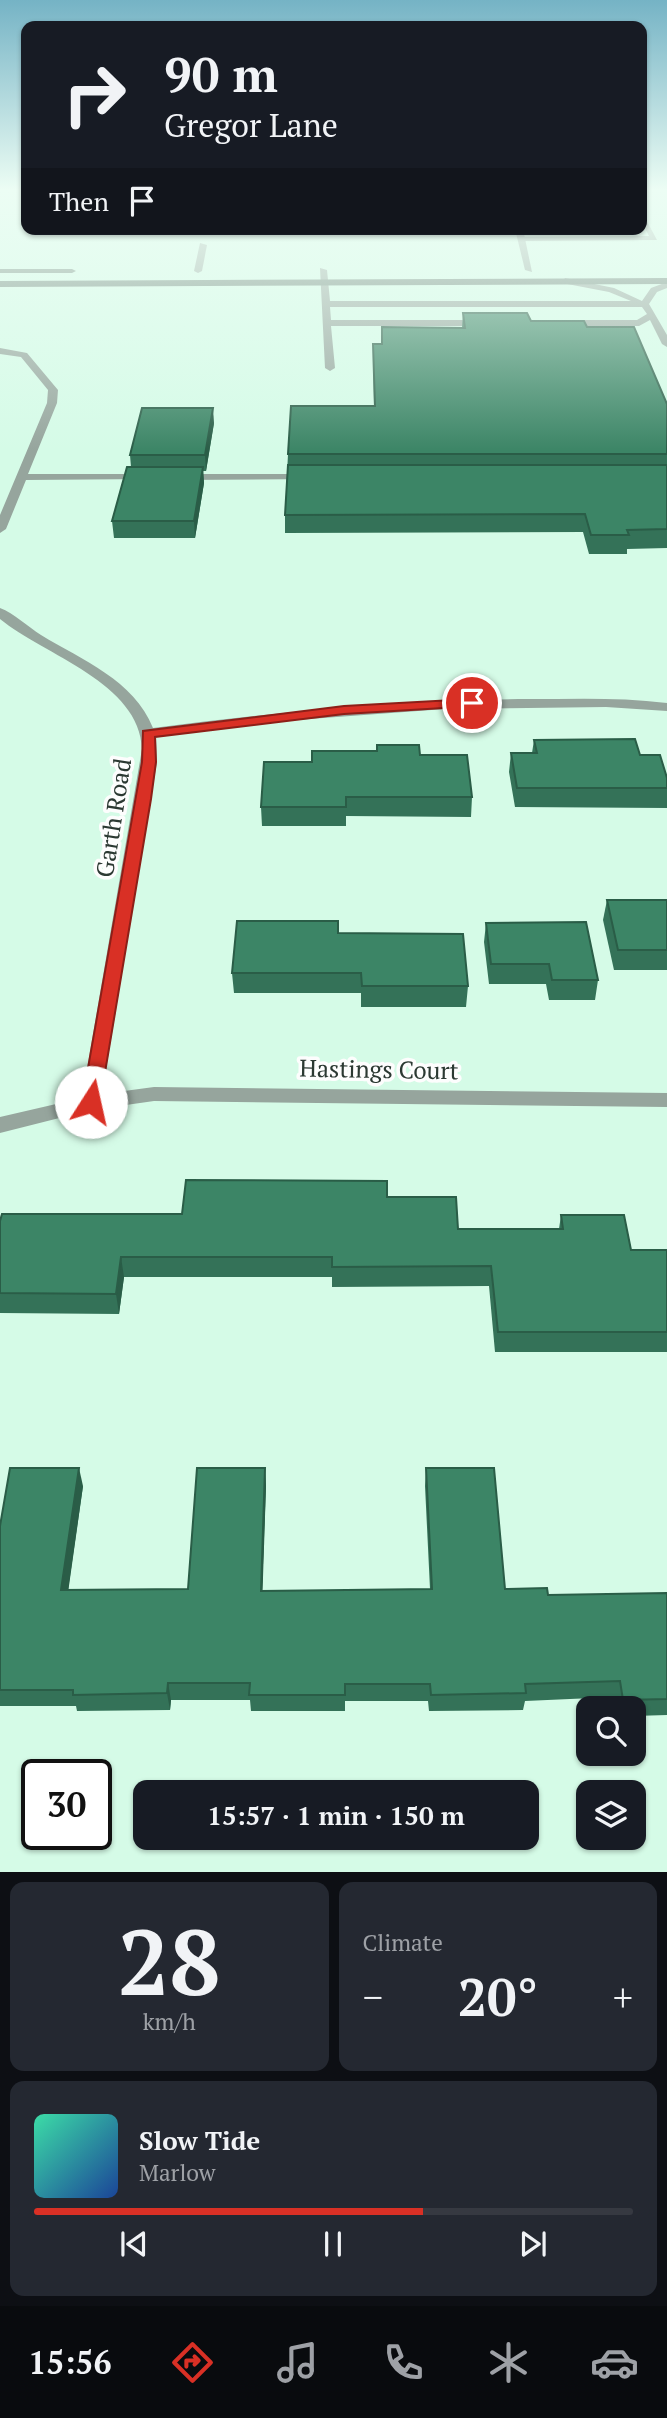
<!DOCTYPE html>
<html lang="en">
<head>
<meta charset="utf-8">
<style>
  :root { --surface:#171b24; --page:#242831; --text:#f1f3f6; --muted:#9ea1a6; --line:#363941; --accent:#d93025 }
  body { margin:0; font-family:"PT Serif",serif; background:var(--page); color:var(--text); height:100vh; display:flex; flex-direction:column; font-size:26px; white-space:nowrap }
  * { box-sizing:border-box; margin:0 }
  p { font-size:23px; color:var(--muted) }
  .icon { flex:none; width:38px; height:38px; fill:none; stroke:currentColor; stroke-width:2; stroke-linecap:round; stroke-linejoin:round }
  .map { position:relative; height:1872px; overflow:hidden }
  .drawer { display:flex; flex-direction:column; gap:10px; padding:10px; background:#0d0f14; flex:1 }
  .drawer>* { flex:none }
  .banner { position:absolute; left:21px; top:21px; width:626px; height:214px; border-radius:14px; box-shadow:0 2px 5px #0004; background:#171b24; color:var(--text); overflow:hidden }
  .controls { position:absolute; left:576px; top:1696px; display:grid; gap:14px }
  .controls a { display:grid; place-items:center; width:70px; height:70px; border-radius:14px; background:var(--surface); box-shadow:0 2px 5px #0004; font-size:35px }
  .speed { position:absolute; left:21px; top:1759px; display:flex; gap:14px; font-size:35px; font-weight:700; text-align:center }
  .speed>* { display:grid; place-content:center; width:91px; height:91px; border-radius:50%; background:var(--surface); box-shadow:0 2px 5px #0004; line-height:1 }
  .speed .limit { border:4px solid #111; border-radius:10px; background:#fff; color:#111 }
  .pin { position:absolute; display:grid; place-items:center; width:60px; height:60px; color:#fff; margin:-30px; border:4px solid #fff; border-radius:50%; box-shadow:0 2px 7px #0007 }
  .me { position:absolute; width:77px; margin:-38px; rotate:10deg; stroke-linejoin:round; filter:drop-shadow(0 0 5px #0008) }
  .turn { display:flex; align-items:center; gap:24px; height:147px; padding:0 28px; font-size:32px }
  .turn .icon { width:91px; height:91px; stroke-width:2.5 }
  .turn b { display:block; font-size:49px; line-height:60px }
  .then { display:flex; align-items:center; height:66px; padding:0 28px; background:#0003; gap:14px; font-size:26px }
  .big { font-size:52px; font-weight:700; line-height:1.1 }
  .drawer .tile { flex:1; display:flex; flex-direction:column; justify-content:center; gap:10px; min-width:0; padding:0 24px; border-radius:14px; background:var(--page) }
  .drawer .dial { align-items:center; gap:0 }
  .dial b { font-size:91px; line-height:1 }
  .song { display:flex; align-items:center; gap:21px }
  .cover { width:84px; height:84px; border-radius:10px; background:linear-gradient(135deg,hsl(160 70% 55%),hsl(220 70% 35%)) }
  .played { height:7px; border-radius:4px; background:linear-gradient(90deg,var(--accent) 65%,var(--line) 65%) }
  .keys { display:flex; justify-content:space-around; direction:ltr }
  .heat { display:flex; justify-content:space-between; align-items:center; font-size:38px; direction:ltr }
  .drawer .tiles { flex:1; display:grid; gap:10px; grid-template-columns:1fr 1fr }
  .tile:last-child { grid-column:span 2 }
  .trip { position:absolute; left:133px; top:1780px; width:406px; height:70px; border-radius:14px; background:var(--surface); box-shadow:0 2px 5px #0004; font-weight:700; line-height:70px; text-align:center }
  .menu { display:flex; height:112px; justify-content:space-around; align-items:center; background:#090b0e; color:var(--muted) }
  .menu .icon { width:49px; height:49px }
  .menu .selected { color:var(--accent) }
  .menu b { font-size:32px; color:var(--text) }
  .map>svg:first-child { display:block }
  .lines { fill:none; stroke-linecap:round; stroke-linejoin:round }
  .service { fill:#96a59d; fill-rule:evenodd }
  .minor { fill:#96a59d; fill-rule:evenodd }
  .secondary { fill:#6b8176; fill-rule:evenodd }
  .wall { fill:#347258 }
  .shaded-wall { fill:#2a5d47 }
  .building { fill:#3c8566; stroke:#2a5d47; stroke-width:2 }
  .route { fill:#d93025; stroke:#8d1f18; stroke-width:2 }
  .labels { text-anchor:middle; stroke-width:7; stroke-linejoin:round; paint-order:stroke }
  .street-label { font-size:24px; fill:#2b3932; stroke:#fdfdfd }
</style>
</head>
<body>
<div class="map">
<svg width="667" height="1872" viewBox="0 0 667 1872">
  <rect width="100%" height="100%" fill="#d5fbe7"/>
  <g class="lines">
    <g class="service">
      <path d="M642,212l15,28 -135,1 -4,-2 4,-2 127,-1 -7,-14z"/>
      <path d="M320,268l7,2 3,31h301l-22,-9 -47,-9 3,-5 49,10 28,13 9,-13 16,-6v6l-10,4 -8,12 18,31v12l-5,-3 -12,-24 -11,6h-75l-4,-3 4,-3h73l10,-6 -5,-7h-312l1,13h156l4,3 -4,3h-156l4,42 -5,3 -5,-3z"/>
    </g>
    <g class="minor">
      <path d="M515,229h8l9,43 -7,-2z"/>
      <path d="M200,243l7,2 -5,26 -4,2 -4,-2z"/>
      <path d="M0,348l27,5 31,37 -1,13 -29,71h118l6,3 -2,2 -124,1 -20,49 -6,4v-18l47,-112 1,-13 -27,-33 -21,-3z"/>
      <path d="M310,474l4,1v4l-133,1 -6,-3 6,-3z"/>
      <path d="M0,608c14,5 28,19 41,27 41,25 93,45 112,93 125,-16 250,-28 376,-29 46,0 92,-2 138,4v8l-61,-4 -161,2 -149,11 -140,16 1,26 -55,332 52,-7 513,6v14l-513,-6 -63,9 -91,23v-16l82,-19 60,-349c-2,-66 -98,-94 -142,-130z"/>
    </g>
    <g class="secondary">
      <path d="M0,269h72l4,2 -4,2h-72z"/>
      <path d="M667,278v6l-667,3v-6z"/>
    </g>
  </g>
  <g class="wall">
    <path d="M463,313l124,14 80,77v144l-40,1v5h-38l-6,-22 -298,1v-18l3,-61 86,-48 -1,-62h8l1,-17 80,1z"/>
    <path d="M214,423l-8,48h-3l1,12 -9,55h-81l-2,-17 19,-54 -1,-12z"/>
    <path d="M534,740l106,15 27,23v30l-152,-1 -6,-35 2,-19h21z"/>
    <path d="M420,755l52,42 -1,20 -125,-1v10h-84l-1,-19 51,-45z"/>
    <path d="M607,900h60v70h-53l-11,-50z"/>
    <path d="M486,923l112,57 -3,20h-46l-3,-16h-57l-5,-42z"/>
    <path d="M338,933l130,53 -2,21h-105v-14h-127l-2,-20z"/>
    <path d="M387,1197l71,32h101l2,-14 70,35h36v102h-172l-6,-66 -157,1v-10h-208l-5,37 -119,-1v-92l182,-7z"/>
    <path d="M265,1468l1,18 -4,105 168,-2 -5,-103 1,-18 79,121 43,6 119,-2v122l-33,1v-8h-18l-1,-11 -90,4 -2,9 -94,1 -1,-10h-83v10h-94l-1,-11h-79l-1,10 -93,1 -1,-5h-76v-180l83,-40 -15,104 120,-1z"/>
  </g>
  <g class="shaded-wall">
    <path d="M213,408l1,15 -8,48 -1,-16z"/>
    <path d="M203,467l1,16 -9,55 -1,-17z"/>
    <path d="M121,1257l3,20 -5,37 -3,-20z"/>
    <path d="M79,1468l4,18 -17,121 -5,-17z"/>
    <path d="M265,1468l1,18 -4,122 -1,-17z"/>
    <path d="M168,1683l3,17 -1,10 -3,-17z"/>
  </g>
  <g class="building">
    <path d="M463,313h64l4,8h53l3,6h47l33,77v50h-379l3,-48h84l-2,-62h9v-17l83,1z"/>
    <path d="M142,408h71l-8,47h-75z"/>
    <path d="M288,465h379v64l-40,1 2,5h-38l-6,-21 -300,1z"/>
    <path d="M127,467h76l-9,54h-82z"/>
    <path d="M635,739l5,16h20l7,23v10h-150l-6,-35h26l-3,-13z"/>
    <path d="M377,745h42l1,10h47l5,42h-126v10h-85l3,-45h48v-11h65z"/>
    <path d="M607,900h60v50h-49z"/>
    <path d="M237,921h101v12l125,1 5,52h-106l-1,-13h-129z"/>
    <path d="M586,922l12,58h-46l-3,-16h-58l-5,-41z"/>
    <path d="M186,1180l201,1v16h69l2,32h105l-2,-14h63l7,35h36v82h-169l-7,-66 -159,1v-10h-211l-5,37 -116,-1v-72l2,-7h180z"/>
    <path d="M10,1468h69l-18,122 127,-1 9,-121h68l-4,123 171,-2 -6,-121h68l11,121 42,-1 1,7 119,-2v106l-44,1 -3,-19 -95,3 1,9 -95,2 -1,-11h-85v11h-96l1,-12h-82l-1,10 -94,2v-5h-73v-164z"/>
  </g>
  <linearGradient id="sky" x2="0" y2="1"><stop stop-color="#75b3c5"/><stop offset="0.42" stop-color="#ecfdf4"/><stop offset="1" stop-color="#ecfdf4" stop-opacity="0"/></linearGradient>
  <rect width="667" height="451" fill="url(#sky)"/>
  <path class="route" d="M472,699l7,4 -2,3 -133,8 -189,23 1,25 -5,37 -51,303 -2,5h-13l-3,-5 60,-340 1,-31 201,-25z"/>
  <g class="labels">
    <g class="street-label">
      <text transform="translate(114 818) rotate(-81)" y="8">Garth Road</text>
      <text transform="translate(379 1070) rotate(1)" y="8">Hastings Court</text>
    </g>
  </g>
</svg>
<div class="controls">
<a><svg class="icon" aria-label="search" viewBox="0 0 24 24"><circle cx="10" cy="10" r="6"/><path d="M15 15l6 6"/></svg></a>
<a><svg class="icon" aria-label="layers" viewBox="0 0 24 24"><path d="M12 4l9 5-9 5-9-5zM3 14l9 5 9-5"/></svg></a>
</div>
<div class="speed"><div class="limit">30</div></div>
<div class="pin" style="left:472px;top:703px;background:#d93025"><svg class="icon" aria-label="arrive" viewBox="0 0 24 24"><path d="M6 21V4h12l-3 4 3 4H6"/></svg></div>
<svg class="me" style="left:91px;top:1102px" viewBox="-20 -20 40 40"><circle r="19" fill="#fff"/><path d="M0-13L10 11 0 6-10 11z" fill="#d93025"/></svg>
<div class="trip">15:57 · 1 min · 150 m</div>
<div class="banner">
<div class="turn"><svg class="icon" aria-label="right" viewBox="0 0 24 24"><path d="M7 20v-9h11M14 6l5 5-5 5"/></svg><div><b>90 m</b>Gregor Lane</div></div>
<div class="then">Then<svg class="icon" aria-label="arrive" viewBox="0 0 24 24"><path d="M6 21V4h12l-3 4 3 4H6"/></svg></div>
</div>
</div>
<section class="drawer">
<div class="tiles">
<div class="tile dial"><b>28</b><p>km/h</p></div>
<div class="tile"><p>Climate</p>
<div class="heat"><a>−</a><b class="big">20°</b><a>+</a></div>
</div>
<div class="tile">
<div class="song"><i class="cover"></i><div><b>Slow Tide</b><p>Marlow</p></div></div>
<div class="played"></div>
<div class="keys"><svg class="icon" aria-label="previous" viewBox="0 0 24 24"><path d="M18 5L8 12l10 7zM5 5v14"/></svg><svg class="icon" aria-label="pause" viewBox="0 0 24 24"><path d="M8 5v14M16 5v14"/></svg><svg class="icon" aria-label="next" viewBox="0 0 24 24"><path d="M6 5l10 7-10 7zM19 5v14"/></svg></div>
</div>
</div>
</section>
<nav class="menu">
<b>15:56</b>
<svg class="icon selected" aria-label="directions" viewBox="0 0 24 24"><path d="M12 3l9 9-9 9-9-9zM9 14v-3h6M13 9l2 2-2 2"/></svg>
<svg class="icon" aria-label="music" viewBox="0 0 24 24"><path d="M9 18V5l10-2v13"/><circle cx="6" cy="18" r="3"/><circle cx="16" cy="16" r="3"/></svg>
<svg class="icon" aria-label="phone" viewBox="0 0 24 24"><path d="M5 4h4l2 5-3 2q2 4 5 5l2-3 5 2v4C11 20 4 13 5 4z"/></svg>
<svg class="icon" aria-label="climate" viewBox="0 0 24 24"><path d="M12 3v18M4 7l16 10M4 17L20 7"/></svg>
<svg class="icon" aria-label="car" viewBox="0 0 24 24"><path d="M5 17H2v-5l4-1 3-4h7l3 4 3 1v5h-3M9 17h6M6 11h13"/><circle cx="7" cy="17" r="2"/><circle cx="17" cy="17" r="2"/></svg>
</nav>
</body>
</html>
